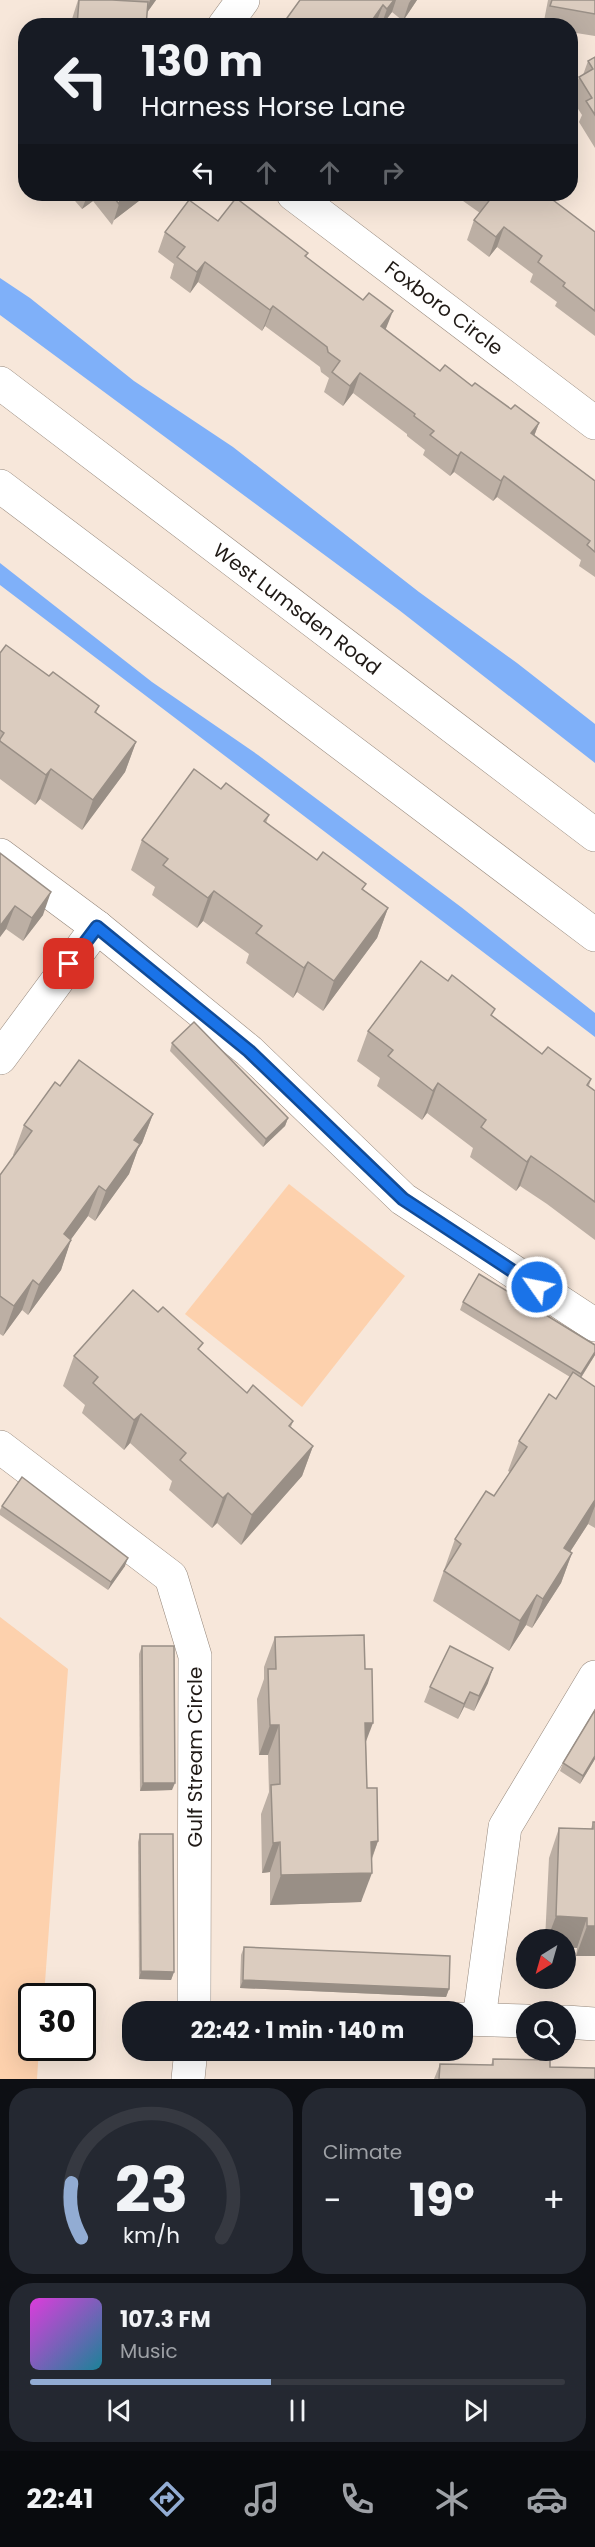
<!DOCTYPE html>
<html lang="en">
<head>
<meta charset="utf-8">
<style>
  :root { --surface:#171b24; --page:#242831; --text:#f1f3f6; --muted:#9ea1a6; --line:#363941; --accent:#92acd3 }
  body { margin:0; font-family:Poppins,sans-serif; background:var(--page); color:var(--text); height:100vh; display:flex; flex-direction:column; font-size:22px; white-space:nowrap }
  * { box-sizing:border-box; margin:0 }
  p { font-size:20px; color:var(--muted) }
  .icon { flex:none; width:33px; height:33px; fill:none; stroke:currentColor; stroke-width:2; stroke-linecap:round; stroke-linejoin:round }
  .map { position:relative; height:2079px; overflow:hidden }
  .sheet { display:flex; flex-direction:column; gap:9px; padding:9px; background:#0d0f14; flex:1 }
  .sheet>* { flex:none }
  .hud { position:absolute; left:18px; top:18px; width:560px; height:183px; border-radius:24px; box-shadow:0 6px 24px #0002; background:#171b24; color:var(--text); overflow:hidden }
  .needle { width:39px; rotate:217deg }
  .tools { position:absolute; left:516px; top:1929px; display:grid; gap:12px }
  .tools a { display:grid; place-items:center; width:60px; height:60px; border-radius:50%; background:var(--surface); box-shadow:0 6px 24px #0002; font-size:30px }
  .speed { position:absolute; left:18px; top:1983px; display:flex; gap:12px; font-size:30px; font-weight:700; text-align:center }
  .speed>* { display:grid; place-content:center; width:78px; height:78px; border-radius:50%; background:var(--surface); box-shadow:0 6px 24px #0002; line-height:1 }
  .speed .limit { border:3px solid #111; border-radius:9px; background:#fff; color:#111 }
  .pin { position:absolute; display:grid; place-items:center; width:51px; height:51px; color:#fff; margin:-26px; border-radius:12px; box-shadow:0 3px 9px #0006 }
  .me { position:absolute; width:66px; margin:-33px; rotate:303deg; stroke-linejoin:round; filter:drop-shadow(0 0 4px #0008) }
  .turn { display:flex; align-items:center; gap:21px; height:126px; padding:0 24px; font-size:27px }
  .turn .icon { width:78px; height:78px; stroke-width:2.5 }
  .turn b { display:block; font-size:42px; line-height:51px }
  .lanes { display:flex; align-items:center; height:57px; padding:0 24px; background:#0003; justify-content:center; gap:30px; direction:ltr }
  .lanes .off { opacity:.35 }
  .big { font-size:45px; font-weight:700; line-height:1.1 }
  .sheet .tile { flex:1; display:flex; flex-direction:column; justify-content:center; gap:9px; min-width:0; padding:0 21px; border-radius:24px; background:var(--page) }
  .sheet .dial { align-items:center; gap:0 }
  .dial svg { height:156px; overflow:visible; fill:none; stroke:var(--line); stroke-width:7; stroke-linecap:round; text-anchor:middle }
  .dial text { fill:var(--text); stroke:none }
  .song { display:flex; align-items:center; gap:18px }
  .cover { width:72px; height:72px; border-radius:9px; background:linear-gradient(135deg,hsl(300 70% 55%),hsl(190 70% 35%)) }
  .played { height:6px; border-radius:3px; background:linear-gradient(90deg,var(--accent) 45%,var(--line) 45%) }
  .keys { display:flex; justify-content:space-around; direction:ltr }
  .heat { display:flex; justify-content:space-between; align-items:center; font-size:33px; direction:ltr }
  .sheet .tiles { flex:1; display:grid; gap:9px; grid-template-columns:1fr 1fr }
  .tile:last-child { grid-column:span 2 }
  .trip { position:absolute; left:122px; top:2001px; width:351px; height:60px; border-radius:24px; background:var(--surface); box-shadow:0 6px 24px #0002; font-weight:700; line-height:60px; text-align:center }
  .dock { display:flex; height:96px; justify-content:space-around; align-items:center; background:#090b0e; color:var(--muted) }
  .dock .icon { width:42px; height:42px }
  .dock .on { color:var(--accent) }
  .dock b { font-size:27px; color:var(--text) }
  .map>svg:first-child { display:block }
  .green { fill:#fdd1ad }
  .water { fill:#7fb0f9 }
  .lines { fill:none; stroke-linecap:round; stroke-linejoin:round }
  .street-casing { stroke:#95877b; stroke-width:34 }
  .secondary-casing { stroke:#95877b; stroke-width:34 }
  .street { stroke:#fff; stroke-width:33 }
  .secondary { stroke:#fff; stroke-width:33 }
  .wall { fill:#bcafa4 }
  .shaded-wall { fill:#998f86 }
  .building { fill:#dbccbf; stroke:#998f86; stroke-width:1.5 }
  .route-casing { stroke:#114b97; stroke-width:15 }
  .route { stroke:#1a73e8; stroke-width:10 }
  .labels { text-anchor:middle; stroke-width:4.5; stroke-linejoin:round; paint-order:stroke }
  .street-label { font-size:20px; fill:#201a16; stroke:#fff }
</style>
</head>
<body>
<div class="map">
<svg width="595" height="2079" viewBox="0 0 595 2079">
  <rect width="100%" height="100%" fill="#f7e7da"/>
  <g class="green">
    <path d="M289,1184l116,92 -103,131 -117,-93z"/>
    <path d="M0,1617l68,52 -24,327h-12v52h7l-2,31h-37z"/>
  </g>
  <g class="water">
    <path d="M0,278l30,20 104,83 99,66 186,145 98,71 78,61v39l-196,-153 -399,-295z"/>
    <path d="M0,563l152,119 106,73 203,152 134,106v24l-595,-452z"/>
  </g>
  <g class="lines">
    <g class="street-casing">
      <g id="street">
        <path d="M224,26l19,-26"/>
        <path d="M293,194l302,229"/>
        <path d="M0,855l97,72"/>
        <path d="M0,1058l97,-131 152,124 154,148 192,126"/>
        <path d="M0,1447l171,130 24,79 -1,356"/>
        <path d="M462,2019l64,2"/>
        <path d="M479,2019l26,-192 90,-150"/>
        <path d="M566,2022l29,2"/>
        <path d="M188,2079l3,-29"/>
      </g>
    </g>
    <g class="secondary-casing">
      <g id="secondary">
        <path d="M0,383l595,452"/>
        <path d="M0,486l595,449"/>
      </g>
    </g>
    <use href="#street" class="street"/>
    <use href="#secondary" class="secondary"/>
  </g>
  <g class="wall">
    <path d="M78,0l45,1 -1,-1h34l-9,12 -1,14h-75l1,-7z"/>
    <path d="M300,0h117l-14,21 -11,-9 -10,14h-3l-3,-3 -1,3h-91l3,-8z"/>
    <path d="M548,0h47v36l-25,-4v-6h-27z"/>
    <path d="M595,57v91l-16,-26 3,-7 -11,-17 8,-21 4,-2 5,-14z"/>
    <path d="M69,194h79l-34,26 -2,5 -19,-24 -11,8z"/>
    <path d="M457,194h88l50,38v104l-40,-30 2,-4 -27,-20 3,-8 -36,-27 -8,10 -22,-17 7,-20 6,-7 -24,-17z"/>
    <path d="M218,221l90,32 -2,4 80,73 54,41 32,15 39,23 28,14 -5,13 61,45v96l-16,-11 2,-6 -84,-63 -4,4 -39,-29 -4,4 -27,-21 2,-5 -18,-14v-2l-54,-41 -10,13 -19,-14 5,-14 -8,-6 -1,-5 -55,-41 -3,5 -64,-49 -8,11 -20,-15 4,-14 -16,-12 7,-20z"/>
    <path d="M0,653l49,23 50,30 -3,7 40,29 -11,30 -43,58 -42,-31 -5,6 -35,-26z"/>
    <path d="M221,789l48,26 -3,8 51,37 47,30 24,18 -11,30 -54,73 -26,-19 -4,6 -47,-35 3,-9 -46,-33 -6,7 -45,-33 3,-8 -24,-17 11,-30z"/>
    <path d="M0,853l43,62 -20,26 -17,-12 -6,8z"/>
    <path d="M493,1016l49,38 49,25 -2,7 6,5v149l-48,-36 -27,-18 -4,5 -46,-34 3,-9 -46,-35 -5,7 -45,-34 3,-8 -23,-17 11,-30z"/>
    <path d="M172,1043l116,75 -3,8 -22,21 -93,-96z"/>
    <path d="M60,1086l93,28 -11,29 -4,6 -9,25 -34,47 -7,-5 -17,23 -10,31 -33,45 -6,-5 -19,26 -3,-2v-159l14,-19 -1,-1 11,-30z"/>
    <path d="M463,1302l132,43v10l-14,23 14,9v141l-7,-4 -18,28 2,1 -11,30 -29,45 -6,-3 -17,26 -76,-50 22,-62 39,-43 16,-24 -2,-1 11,-30 37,-42 14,-22 -110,-67z"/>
    <path d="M200,1351l47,42 46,28 -2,6 22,19 -11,30 -61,69 -24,-22 -5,5 -43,-38 3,-9 -42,-38 -6,7 -42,-37 3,-8 -22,-19 11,-30z"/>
    <path d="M2,1506l123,60 -17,24 -108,-75v-5z"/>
    <path d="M275,1637l91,106 1,45 11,53 -6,18 -11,43 -91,3v-33l-8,1 -1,-59 8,-22 -1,-37h-9l-2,-56 7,-20v-12z"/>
    <path d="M142,1646l30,144 -32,1 -1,-137z"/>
    <path d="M488,1683l-14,28 -10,-4 -6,12 -34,-17 6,-15z"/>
    <path d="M595,1710v49l-15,25 -20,-13 3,-8z"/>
    <path d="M593,1822h2v134h-19l1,-8 -11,-1v-7h-21l4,-82 10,-30 32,1z"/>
    <path d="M140,1834l34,138 -3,8 -32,-1 -1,-137z"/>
    <path d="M244,1947l205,42 -3,8 -206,-9 1,-33z"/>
    <path d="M493,2059l57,8 45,12h-161l6,-15 51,1z"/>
  </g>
  <g class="shaded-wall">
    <path d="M150,0h6l-12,17z"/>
    <path d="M394,0h2l-4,12 -11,14 6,-17z"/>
    <path d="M411,0h6l-14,21 6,-18z"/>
    <path d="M383,5l-8,21h-7z"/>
    <path d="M88,194h8l-3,7 -11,8z"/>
    <path d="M129,194h19l-34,26 5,-16 1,-4z"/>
    <path d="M504,227l-7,20 -8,10 7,-20z"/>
    <path d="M205,262l-7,20 -8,11 7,-21z"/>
    <path d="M273,306l-8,20 -3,5 8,-21z"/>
    <path d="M393,311l-8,20 -4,-5z"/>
    <path d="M360,373l-7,20 -10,13 7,-20z"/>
    <path d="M539,423l-8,21v-11z"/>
    <path d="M461,452l-7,20 -4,4 8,-20z"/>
    <path d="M504,476l-7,21 -4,4 8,-20z"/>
    <path d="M136,742l-11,30 -43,58 11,-30z"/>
    <path d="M51,769l-11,30 -5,6 11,-30z"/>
    <path d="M214,891l-11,30 -6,7 11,-30z"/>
    <path d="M51,892l-8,23 -20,26 9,-23z"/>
    <path d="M15,906l-9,23 -6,8v-11z"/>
    <path d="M388,908l-11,30 -54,73 11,-30z"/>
    <path d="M308,962l-11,30 -4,6 11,-30z"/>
    <path d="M438,1083l-11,30 -5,7 11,-29z"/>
    <path d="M153,1114l-11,29 -4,6 -9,25 -34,47 11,-30 28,-51z"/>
    <path d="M288,1118l-3,8 -22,21 3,-8z"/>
    <path d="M531,1156l-11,30 -4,5 11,-29z"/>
    <path d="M99,1186l-11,30 -35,48 11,-30z"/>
    <path d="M71,1240l-10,30 -33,45 11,-30z"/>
    <path d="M33,1280l-11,30 -19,26 11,-30z"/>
    <path d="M595,1352v3l-17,27 3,-8z"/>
    <path d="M141,1414l-11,29 -6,7 10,-30z"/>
    <path d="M313,1446l-11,30 -61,69 11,-30z"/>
    <path d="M228,1493l-11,30 -5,5 11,-30z"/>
    <path d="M595,1500v6l-7,18 -35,54 11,-30z"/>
    <path d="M572,1553l-11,30 -29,45 11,-29z"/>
    <path d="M128,1558l-3,8 -17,24 3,-8z"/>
    <path d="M537,1595l-11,30 -17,26 11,-30z"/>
    <path d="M493,1668l-5,15 -14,28 5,-15z"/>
    <path d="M470,1692l-6,15 -6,12 6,-15z"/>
    <path d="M365,1723h8l-11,29z"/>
    <path d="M270,1725h9l-11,30h-9z"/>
    <path d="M595,1756v3l-15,25 3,-8z"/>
    <path d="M143,1783h32l-3,7 -32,1z"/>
    <path d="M378,1841l-11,30 4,-29z"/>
    <path d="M280,1842l-10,30 -8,1 11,-30z"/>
    <path d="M372,1873l-11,29 -91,3 11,-30z"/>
    <path d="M556,1916l31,2 -10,30 -11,-1v-7h-19z"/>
    <path d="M587,1926h8v30h-19z"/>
    <path d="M141,1971l33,1 -3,8 -32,-1z"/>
    <path d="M243,1980l206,9 -3,8 -206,-9z"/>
  </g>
  <g class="building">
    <path d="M79,0h33l36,2 -2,24h-69z"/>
    <path d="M300,0h94l-7,9 -4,-4 -15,21h-81l4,-6 -4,-2z"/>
    <path d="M552,0h43v14l-45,-8z"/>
    <path d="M595,57v58l-9,-14 6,-3 -13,-21 14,-8 -5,-8z"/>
    <path d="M111,194h18l-9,6 -1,4z"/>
    <path d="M487,194h58l50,38v79l-32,-25 2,-3 -27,-21 4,-6 -38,-29 -8,10 -22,-17 18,-23z"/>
    <path d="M236,198l72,55 -3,3 58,44 6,-7 24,18 -12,15 59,45 5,-6 27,21 3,-3 36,26 4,-4 24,18 -8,10 64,48v71l-8,-7 3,-4 -86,-65 -3,5 -40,-29 -3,4 -28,-21 4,-4 -20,-15 1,-2 -55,-41 -10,13 -18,-14 8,-11 -12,-9 -1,-5 -54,-41 -3,4 -65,-48 -8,10 -20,-15 8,-10 -20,-15 24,-32 29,21z"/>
    <path d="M6,645l43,31 4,-4 46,34 -4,6 41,30 -43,58 -42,-31 -5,6 -46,-34v-2l4,-6 -4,-3v-77z"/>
    <path d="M194,769l27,20 5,-6 43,32 -5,6 53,39 6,-8 43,32 -4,5 26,19 -54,73 -26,-19 -4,6 -48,-35 6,-7 -48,-35 -6,7 -45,-33 5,-6 -26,-19z"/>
    <path d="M0,853l51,39 -19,26 -17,-12 -15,20z"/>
    <path d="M421,961l27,20 4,-6 43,34 -4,6 51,39 6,-7 43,32 -4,6 8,6v111l-37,-27 -27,-19 -4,6 -46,-35 5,-7 -48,-37 -5,8 -45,-35 5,-6 -25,-19z"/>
    <path d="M194,1022l94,96 -22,21 -94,-96z"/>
    <path d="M79,1060l74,54 -19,26 6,4 -34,47 -7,-5 -35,48 7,6 -32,45 -6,-5 -19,26 -14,-10v-121l32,-44 -8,-6 31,-43 5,4z"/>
    <path d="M479,1274l116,71v7l-14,22 -118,-72z"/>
    <path d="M133,1290l25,22 5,-5 40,36 -5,6 49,44 6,-8 40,36 -4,5 24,20 -61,69 -24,-22 -5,5 -43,-38 6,-7 -45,-39 -7,6 -41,-37 5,-6 -24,-21z"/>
    <path d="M573,1372l22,15v113l-31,48 8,5 -29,46 -6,-4 -17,26 -76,-50 17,-27 -6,-5 31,-48 8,5 33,-49 -8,-6 30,-47 7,5z"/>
    <path d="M22,1477l106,81 -17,24 -109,-76z"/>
    <path d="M364,1635l1,34h7l1,54h-8l2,65h10l1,53 -7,1 1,31 -91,2 -1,-33 -7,1 -2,-58 9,-1 -1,-59h-9l-1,-22 -1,-34h8l-1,-32z"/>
    <path d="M142,1646h32l1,137h-32z"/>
    <path d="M450,1646l43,22 -14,28 -9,-4 -6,12 -34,-17z"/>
    <path d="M595,1710v46l-12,20 -20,-13z"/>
    <path d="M593,1822h2v104h-8v-8l-31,-2 3,-88 34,1z"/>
    <path d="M140,1834h33l1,138 -33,-1z"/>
    <path d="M244,1947l206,9 -1,33 -206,-9z"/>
    <path d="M493,2059l57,1v7l45,1v11h-156l1,-15 53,1z"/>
  </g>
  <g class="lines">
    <g class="route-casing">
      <path id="route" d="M69,964l28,-37 152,124 154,148 134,88"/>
    </g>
    <use href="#route" class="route"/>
  </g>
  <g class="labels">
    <g class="street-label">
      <text transform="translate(444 308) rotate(37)" y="7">Foxboro Circle</text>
      <text transform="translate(297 609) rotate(37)" y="7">West Lumsden Road</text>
      <text transform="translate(195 1757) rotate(-90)" y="7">Gulf Stream Circle</text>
    </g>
  </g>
</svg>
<div class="tools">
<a><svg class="needle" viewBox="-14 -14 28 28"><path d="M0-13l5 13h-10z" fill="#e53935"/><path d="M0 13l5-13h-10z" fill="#9ea1a6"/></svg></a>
<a><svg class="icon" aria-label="search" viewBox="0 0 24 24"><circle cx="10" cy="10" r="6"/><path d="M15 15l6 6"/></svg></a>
</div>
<div class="speed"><div class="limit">30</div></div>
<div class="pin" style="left:69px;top:964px;background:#d93025"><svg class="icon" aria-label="arrive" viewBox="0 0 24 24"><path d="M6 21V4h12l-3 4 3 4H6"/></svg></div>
<svg class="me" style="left:537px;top:1287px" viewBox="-20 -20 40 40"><circle r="17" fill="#1a73e8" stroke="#fff" stroke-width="3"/><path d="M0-11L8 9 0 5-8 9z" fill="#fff"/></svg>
<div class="trip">22:42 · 1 min · 140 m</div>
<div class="hud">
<div class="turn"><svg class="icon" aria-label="left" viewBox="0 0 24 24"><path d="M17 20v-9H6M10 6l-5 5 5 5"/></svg><div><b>130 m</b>Harness Horse Lane</div></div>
<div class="lanes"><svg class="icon" aria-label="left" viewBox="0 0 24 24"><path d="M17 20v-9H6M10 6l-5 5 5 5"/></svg><svg class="icon off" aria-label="ahead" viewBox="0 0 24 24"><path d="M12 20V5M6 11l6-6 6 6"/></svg><svg class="icon off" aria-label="ahead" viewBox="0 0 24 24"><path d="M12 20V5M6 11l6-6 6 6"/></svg><svg class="icon off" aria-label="right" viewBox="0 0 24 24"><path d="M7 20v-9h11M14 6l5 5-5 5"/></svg></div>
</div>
</div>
<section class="sheet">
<div class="tiles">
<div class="tile dial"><svg viewBox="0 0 100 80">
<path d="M14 69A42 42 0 1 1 86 69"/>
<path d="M14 69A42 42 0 0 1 9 41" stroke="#92acd3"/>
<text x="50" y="56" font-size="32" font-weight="700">23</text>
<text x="50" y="72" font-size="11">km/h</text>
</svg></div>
<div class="tile"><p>Climate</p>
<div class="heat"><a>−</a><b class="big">19°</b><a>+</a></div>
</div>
<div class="tile">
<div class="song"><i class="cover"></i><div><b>107.3 FM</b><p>Music</p></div></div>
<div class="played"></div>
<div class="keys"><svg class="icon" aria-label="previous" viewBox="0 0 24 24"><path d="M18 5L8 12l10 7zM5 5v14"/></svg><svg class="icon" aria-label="pause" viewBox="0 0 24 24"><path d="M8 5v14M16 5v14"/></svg><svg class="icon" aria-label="next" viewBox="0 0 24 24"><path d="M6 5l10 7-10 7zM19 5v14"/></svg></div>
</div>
</div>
</section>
<nav class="dock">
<b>22:41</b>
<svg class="icon on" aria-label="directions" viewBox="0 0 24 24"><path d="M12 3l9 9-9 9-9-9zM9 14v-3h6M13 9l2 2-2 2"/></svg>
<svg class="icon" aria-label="music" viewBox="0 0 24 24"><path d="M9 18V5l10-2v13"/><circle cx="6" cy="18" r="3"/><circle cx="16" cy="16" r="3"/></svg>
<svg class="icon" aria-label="phone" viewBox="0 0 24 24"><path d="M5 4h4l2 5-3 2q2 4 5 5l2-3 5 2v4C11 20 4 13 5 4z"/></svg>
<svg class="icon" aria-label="climate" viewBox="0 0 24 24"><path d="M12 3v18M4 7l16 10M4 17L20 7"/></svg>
<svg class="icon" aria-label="car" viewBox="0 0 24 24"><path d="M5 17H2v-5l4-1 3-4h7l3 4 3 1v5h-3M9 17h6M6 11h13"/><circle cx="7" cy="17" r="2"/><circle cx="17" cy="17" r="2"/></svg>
</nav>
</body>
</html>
